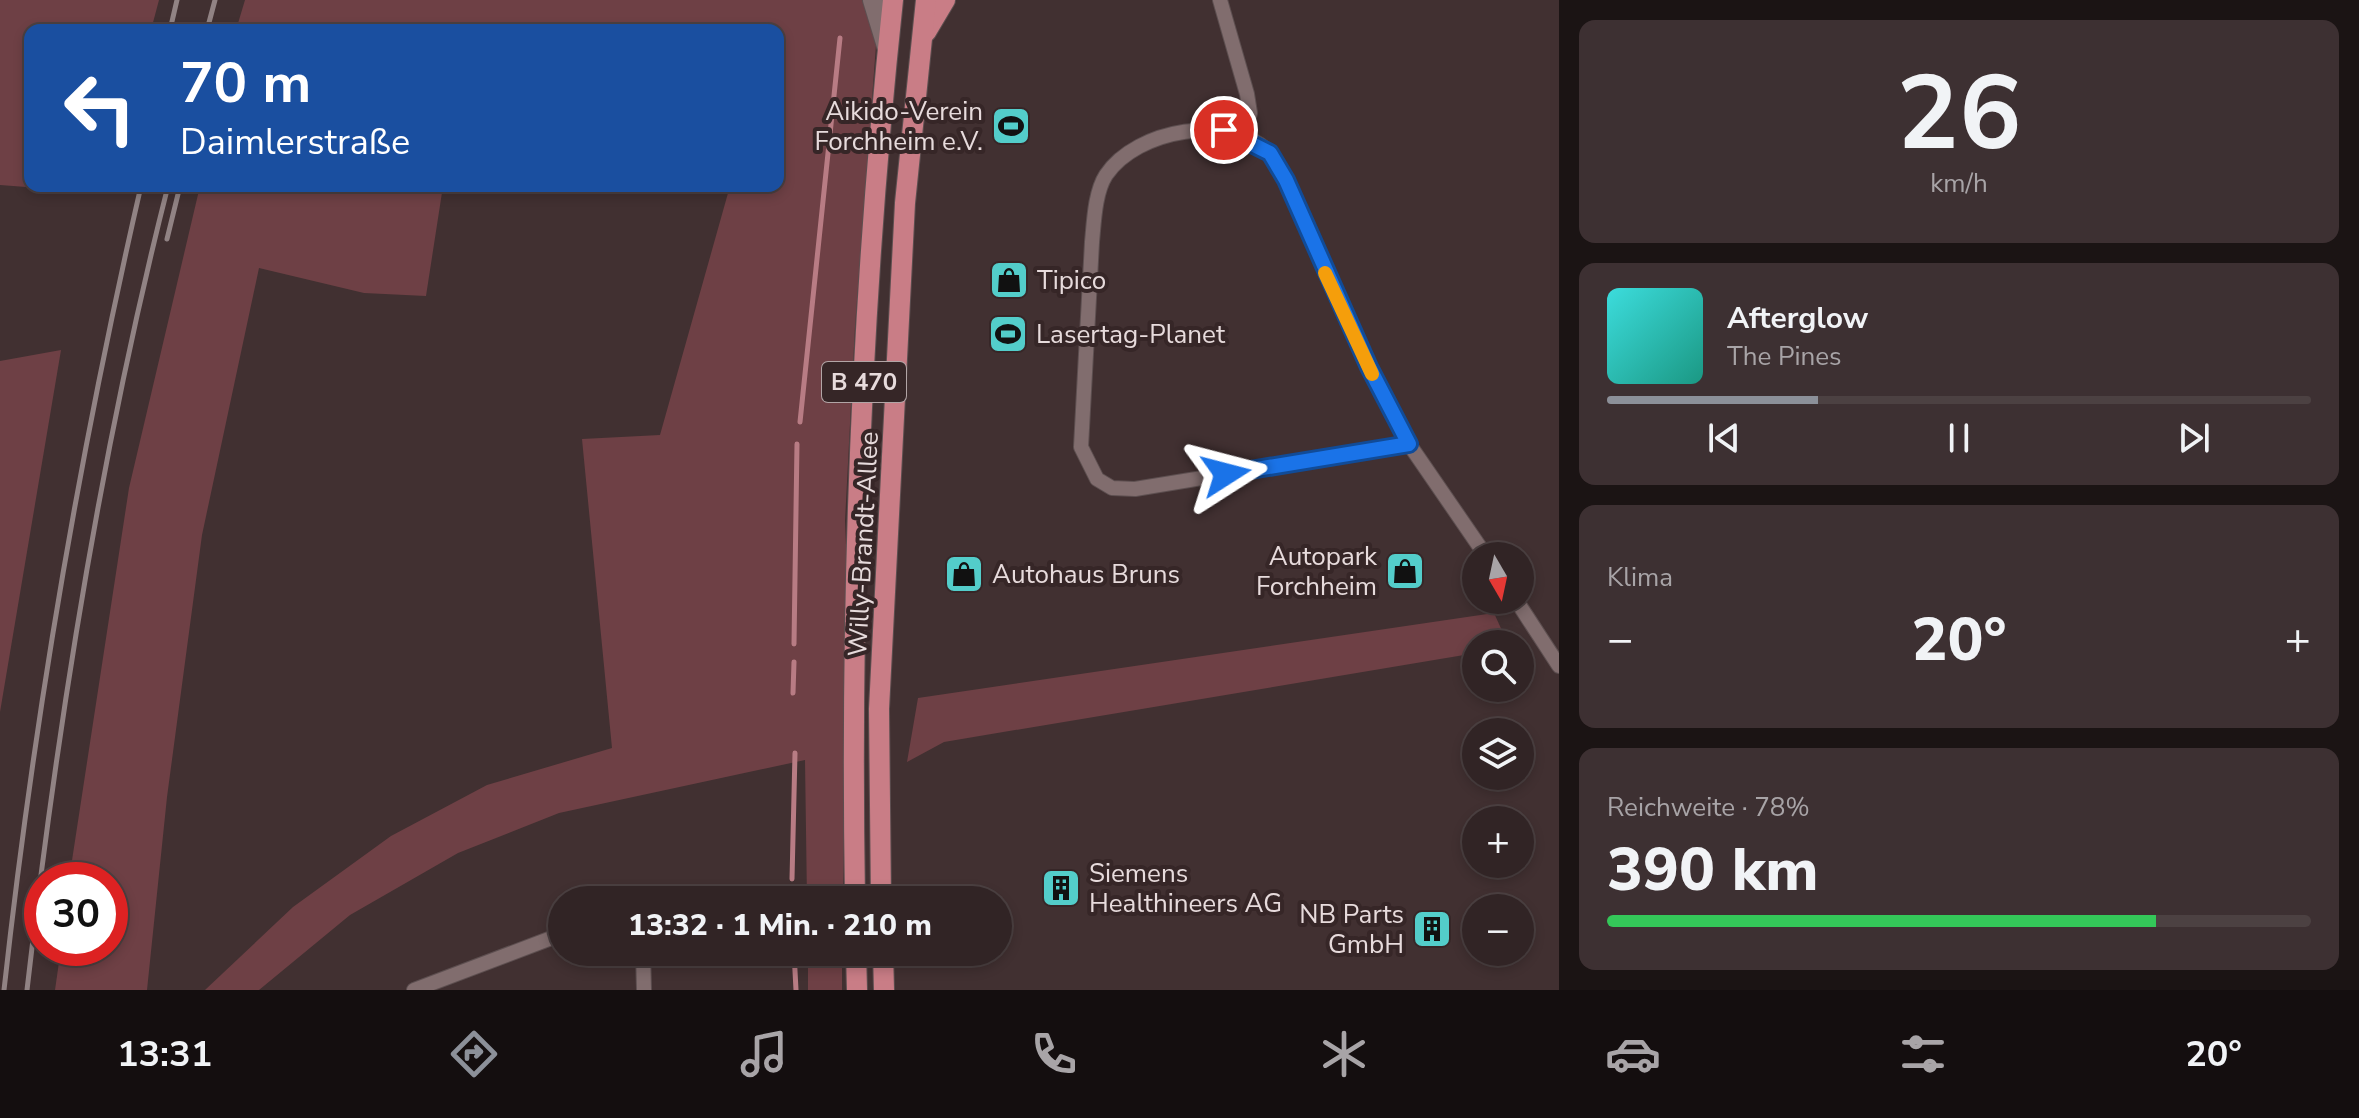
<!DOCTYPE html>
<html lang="de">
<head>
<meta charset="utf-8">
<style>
  :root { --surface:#312425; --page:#3d3032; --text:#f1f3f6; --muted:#a8a4a7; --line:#4c4142; --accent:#8c9099 }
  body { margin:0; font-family:"Nunito Sans",sans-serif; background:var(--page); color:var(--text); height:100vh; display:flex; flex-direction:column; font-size:30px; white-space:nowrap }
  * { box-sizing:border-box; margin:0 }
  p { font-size:26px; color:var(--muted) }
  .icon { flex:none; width:44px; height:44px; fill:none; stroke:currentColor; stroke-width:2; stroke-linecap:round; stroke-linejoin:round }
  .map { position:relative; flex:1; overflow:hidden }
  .details { display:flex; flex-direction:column; gap:20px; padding:20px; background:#1b1414; width:800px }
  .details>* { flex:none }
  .hud { position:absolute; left:24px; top:24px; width:760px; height:168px; border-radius:16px; box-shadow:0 4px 12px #0003,0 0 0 2px var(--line); background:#1a4fa0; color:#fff; overflow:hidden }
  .needle { width:52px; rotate:171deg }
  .fabs { position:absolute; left:1462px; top:542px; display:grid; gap:16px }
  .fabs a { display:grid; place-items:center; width:72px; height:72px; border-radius:50%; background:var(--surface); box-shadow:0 4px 12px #0003,0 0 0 2px var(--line); font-size:40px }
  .speed { position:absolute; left:24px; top:862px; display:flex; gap:16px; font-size:40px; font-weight:700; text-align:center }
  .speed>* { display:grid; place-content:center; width:104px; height:104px; border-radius:50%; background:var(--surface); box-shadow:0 4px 12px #0003,0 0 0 2px var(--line); line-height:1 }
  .speed .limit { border:12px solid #d22; background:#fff; color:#111 }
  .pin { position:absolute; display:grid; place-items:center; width:68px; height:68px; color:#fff; margin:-34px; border:4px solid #fff; border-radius:50%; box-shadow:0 2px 8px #0007 }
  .me { position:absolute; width:88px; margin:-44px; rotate:81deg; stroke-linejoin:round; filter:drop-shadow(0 0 6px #0008) }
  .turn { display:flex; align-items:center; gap:28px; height:168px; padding:0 24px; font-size:36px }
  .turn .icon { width:104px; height:104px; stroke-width:2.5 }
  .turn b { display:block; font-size:56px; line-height:68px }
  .big { font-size:60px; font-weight:800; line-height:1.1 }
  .details .widget { flex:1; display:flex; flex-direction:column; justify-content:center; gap:12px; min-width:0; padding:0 28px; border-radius:16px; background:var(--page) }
  .details .dial { align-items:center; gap:0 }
  .dial b { font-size:104px; line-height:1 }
  .song { display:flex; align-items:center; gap:24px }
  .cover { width:96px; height:96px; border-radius:12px; background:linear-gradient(135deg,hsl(180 70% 55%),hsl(170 70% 35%)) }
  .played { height:8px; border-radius:4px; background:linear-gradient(90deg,var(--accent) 30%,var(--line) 30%) }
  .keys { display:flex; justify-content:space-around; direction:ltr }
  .heat { display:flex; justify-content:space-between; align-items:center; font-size:44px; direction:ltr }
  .charge { height:12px; border-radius:6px; background:linear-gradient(90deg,#34c759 78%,var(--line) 0) }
  .trip { position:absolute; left:548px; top:886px; width:464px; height:80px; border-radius:40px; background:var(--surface); box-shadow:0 4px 12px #0003,0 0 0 2px var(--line); font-weight:800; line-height:80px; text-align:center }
  .dock { display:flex; height:128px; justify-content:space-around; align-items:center; background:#140e0f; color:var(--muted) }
  .dock .icon { width:56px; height:56px }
  .dock .active { color:var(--accent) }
  .dock b { font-size:36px; color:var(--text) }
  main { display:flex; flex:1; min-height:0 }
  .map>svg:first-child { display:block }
  .green { fill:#6e4045 }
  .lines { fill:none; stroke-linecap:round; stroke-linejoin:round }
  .stream { stroke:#b87c84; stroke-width:5 }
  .minor-casing { stroke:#5d4f50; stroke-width:16 }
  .secondary-casing { stroke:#5d4f50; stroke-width:22 }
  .primary-casing { stroke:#5d4f50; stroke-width:22 }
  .minor { stroke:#816d6e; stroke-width:14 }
  .secondary { stroke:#816d6e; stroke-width:20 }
  .primary { stroke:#c97d86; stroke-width:20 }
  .rail { stroke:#918384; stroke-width:5 }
  .route-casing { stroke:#114b97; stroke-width:20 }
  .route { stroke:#1a73e8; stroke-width:14 }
  .slow { stroke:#f59e0b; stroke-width:14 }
  .labels { text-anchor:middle; stroke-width:8; stroke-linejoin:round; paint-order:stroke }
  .shield { fill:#362627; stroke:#b2a5a6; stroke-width:2 }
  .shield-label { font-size:24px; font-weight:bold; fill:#e7dbdc }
  .poi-label { font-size:26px; fill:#e7dbdc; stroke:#362627; text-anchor:start }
  .street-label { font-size:26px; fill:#e7dbdc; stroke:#362627 }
</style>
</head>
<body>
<main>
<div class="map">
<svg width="1559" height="990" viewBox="0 0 1559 990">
  <rect width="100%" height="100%" fill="#413031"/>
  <g class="green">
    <path d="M0,0h159l-8,30h-121v156h76l-2,7 -104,-8z"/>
    <path d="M245,0h617l6,8 8,37 -21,282 -10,194 3,71 -5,308h-36l-2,-140 -246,53 -101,40 -108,62 -91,75h-54l88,-83 98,-71 96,-51 125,-37 -30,-309 78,-4 70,-249h48v-156h-158l-1,-4 -67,4h-316z"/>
    <path d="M200,186h243l-17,110 -62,-3 -105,-25 -57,267 -35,262 -20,193h-92l6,-42h49v-68h-41l60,-392z"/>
    <path d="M61,350l-61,362v-351z"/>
    <path d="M1494,613l14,31h-32v9l-532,89 -37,20 11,-64z"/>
    <rect x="808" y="952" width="34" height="38"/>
  </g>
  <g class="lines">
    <g class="stream">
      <path d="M800,422l40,-384"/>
      <path d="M794,644l3,-200"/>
      <path d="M793,693l1,-31"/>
      <path d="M792,879l3,-126"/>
      <path d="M794,952l2,38"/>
    </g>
    <g class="minor-casing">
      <g id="minor">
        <path d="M1220,0l27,94 3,19 -6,24"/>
        <path d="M1409,444l-274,45 -23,-1 -15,-9 -16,-32 11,-205c2,-21 3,-50 14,-67 31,-46 124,-62 164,-22 6,6 11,19 16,27l83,187 40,77 77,112"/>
        <path d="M1516,600l43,66"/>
        <path d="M643,952l1,38"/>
        <path d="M414,990l148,-56"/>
      </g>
    </g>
    <g class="secondary-casing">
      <path id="secondary" d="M873,0l14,46"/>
    </g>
    <g class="primary-casing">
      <g id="primary">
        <path d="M926,32l19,-32"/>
        <path d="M855,900c-5,-300 6,-602 38,-900"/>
        <path d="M881,900l-2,-191 26,-506 21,-203"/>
        <path d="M856,952l1,38"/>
        <path d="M883,952l1,38"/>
      </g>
    </g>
    <use href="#minor" class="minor"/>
    <use href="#secondary" class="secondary"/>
    <use href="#primary" class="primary"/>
    <g class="rail">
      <path d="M170,30l7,-30"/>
      <path d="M207,30l8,-30"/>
      <path d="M167,239l13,-53"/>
      <path d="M4,990c30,-271 76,-539 137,-804"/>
      <path d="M27,990c31,-270 74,-541 141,-804"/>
    </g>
  </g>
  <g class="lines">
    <g class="route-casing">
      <path id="route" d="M1224,130l46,23 16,27 83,187 40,77 -183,30"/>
    </g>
    <use href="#route" class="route"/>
    <path class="slow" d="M1325,273l47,101"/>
  </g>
  <defs>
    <g id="stadium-square" transform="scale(2)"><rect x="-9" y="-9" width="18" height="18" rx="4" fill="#53cdca" stroke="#362627"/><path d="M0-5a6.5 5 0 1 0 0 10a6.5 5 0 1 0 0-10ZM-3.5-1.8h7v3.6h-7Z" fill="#111"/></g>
    <g id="shop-square" transform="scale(2)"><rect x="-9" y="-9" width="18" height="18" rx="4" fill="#53cdca" stroke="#362627"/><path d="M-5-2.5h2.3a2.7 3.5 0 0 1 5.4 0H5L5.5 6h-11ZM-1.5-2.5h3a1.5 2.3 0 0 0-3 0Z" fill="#111"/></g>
    <g id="building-square" transform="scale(2)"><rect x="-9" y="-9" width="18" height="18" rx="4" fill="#53cdca" stroke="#362627"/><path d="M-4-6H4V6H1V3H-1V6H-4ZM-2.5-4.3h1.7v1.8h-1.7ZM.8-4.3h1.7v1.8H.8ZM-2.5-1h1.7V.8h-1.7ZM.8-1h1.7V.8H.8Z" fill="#111"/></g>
  </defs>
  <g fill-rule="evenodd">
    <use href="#stadium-square" x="1011" y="126"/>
    <use href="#shop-square" x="1009" y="280"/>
    <use href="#stadium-square" x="1008" y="334"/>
    <use href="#shop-square" x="1405" y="571"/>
    <use href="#shop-square" x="964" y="574"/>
    <use href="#building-square" x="1061" y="888"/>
    <use href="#building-square" x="1432" y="929"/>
  </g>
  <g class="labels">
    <rect class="shield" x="822" y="362" width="84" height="40" rx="6"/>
    <g class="shield-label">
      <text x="864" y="390">B 470</text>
    </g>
    <g class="poi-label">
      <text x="983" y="120" text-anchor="end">Aikido-Verein<tspan x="983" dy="30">Forchheim e.V.</tspan></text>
      <text x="1037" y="289">Tipico</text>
      <text x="1036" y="343">Lasertag-Planet</text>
      <text x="1377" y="565" text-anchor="end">Autopark<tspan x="1377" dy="30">Forchheim</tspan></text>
      <text x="992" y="583">Autohaus Bruns</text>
      <text x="1089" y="882">Siemens<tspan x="1089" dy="30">Healthineers AG</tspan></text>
      <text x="1404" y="923" text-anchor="end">NB Parts<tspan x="1404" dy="30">GmbH</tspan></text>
    </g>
    <g class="street-label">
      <text transform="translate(863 544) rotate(-87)" y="9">Willy-Brandt-Allee</text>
    </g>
  </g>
</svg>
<div class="fabs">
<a><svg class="needle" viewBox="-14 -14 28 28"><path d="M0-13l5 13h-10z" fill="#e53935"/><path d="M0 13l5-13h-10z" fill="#a8a4a7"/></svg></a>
<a><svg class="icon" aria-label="search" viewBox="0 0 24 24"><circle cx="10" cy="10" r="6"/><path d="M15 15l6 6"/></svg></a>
<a><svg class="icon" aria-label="layers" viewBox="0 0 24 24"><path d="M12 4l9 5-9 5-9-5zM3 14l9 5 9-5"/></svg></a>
<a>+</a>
<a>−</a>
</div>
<div class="speed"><div class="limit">30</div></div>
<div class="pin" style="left:1224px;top:130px;background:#d93025"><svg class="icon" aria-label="arrive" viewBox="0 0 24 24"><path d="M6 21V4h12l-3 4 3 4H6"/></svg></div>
<svg class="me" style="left:1226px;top:474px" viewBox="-20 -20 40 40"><path d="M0-17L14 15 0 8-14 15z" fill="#1a73e8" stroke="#fff" stroke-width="4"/></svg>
<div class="trip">13:32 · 1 Min. · 210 m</div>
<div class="hud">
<div class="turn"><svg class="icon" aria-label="left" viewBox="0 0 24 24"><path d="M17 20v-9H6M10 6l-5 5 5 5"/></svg><div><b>70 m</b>Daimlerstraße</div></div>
</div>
</div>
<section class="details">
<div class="widget dial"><b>26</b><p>km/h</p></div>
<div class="widget">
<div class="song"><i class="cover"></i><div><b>Afterglow</b><p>The Pines</p></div></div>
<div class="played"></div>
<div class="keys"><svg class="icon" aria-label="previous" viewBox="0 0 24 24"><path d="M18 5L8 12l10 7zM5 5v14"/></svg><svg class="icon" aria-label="pause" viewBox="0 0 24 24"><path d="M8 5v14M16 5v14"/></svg><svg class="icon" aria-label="next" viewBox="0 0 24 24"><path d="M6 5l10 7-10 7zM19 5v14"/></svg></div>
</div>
<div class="widget"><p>Klima</p>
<div class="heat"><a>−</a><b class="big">20°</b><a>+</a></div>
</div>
<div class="widget"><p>Reichweite · 78%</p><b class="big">390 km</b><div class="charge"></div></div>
</section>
</main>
<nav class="dock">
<b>13:31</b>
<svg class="icon active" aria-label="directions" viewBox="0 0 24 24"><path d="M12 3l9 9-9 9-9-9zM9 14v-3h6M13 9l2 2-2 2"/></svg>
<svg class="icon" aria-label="music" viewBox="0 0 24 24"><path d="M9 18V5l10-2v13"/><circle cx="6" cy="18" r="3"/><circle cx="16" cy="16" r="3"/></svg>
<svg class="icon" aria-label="phone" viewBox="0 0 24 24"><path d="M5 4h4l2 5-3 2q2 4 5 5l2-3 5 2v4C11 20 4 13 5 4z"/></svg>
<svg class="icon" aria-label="climate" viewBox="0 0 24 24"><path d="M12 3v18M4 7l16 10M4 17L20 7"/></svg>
<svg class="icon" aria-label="car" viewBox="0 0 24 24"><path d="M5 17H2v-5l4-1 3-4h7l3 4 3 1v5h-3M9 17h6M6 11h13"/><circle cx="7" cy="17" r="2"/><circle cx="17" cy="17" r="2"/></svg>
<svg class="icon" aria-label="filters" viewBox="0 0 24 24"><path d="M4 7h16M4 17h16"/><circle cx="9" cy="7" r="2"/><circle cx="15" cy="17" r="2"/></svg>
<b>20°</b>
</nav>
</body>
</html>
